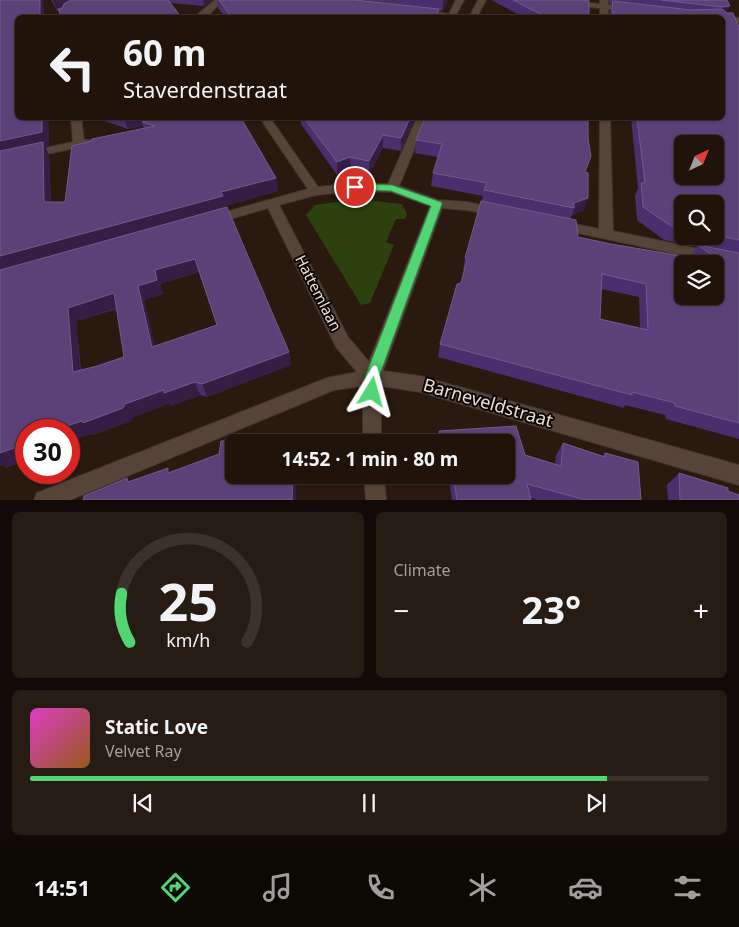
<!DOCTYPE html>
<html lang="en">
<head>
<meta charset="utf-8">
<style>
  :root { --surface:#1f130a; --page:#271c13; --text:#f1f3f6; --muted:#a19e9c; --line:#3c322b; --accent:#51d673 }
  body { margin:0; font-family:"Noto Sans",sans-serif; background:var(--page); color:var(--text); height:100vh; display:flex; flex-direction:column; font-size:19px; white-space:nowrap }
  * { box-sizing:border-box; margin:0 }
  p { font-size:16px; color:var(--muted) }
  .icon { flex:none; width:28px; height:28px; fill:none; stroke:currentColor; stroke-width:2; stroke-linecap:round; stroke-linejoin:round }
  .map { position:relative; height:500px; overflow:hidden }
  .details { display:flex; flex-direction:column; gap:12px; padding:12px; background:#110a06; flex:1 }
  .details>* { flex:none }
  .hud { position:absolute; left:15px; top:15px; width:710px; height:105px; border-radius:8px; box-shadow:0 1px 4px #0004,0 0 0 1px var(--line); background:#1f130a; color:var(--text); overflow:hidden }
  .needle { width:32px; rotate:43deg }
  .buttons { position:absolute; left:674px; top:135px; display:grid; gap:10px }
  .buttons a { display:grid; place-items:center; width:50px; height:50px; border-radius:8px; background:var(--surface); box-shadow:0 1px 4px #0004,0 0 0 1px var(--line); font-size:25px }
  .speed { position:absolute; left:15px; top:419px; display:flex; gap:10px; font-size:25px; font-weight:700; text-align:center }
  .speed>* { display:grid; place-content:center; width:65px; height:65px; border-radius:50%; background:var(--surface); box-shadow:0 1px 4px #0004,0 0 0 1px var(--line); line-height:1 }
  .speed .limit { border:8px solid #d22; background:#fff; color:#111 }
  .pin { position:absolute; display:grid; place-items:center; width:42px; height:42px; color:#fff; margin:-21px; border:2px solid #fff; border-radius:50%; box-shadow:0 1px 5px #0007 }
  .me { position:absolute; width:55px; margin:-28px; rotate:8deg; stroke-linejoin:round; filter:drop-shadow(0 0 4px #0008) }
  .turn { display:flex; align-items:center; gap:18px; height:105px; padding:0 25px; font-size:22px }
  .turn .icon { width:65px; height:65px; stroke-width:2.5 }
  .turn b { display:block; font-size:35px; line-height:42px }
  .big { font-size:38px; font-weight:700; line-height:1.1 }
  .details .tile { flex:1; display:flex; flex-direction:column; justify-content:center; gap:8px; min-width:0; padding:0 18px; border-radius:8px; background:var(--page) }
  .details .dial { align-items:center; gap:0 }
  .dial svg { height:130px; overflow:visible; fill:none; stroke:var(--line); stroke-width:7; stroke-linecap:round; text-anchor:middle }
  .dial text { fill:var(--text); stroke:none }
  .song { display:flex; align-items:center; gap:15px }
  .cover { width:60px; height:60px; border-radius:8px; background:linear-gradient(135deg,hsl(310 70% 55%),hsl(30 70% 35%)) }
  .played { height:5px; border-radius:2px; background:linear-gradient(90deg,var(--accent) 85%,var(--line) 85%) }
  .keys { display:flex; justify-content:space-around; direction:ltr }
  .heat { display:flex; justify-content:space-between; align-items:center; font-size:28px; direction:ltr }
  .details .tiles { flex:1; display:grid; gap:12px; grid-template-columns:1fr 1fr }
  .tile:last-child { grid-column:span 2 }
  .trip { position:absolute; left:225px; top:434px; width:290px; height:50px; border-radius:8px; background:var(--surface); box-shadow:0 1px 4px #0004,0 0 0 1px var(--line); font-weight:700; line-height:50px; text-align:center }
  .tabs { display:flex; height:80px; justify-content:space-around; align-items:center; background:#0c0804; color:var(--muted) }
  .tabs .icon { width:35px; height:35px }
  .tabs .current { color:var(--accent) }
  .tabs b { font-size:22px; color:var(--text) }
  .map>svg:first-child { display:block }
  .green { fill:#2c410e }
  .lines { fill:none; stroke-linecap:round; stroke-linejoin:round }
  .minor-casing { stroke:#41342f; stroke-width:2 }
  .tertiary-casing { stroke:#41342f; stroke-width:2 }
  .minor { fill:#574438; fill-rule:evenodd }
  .tertiary { fill:#574438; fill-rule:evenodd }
  .wall { fill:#492f6e; fill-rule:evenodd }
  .shaded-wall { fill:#351e43 }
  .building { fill:#5a4279; stroke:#715a88; fill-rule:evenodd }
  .route { fill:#51d673; stroke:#358b4b }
  .labels { text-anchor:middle; stroke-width:4; stroke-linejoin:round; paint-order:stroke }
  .street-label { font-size:15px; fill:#eaded7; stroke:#0c0603 }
  .near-street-label { font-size:18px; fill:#eaded7; stroke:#0c0603 }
</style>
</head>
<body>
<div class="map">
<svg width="739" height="500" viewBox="0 0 739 500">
  <rect width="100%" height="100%" fill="#29190e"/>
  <path class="green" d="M357,199l45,5 5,10 -2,5h-9l-10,23 8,3 -24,58 -9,2 -55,-90 9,-10z"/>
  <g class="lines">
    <g class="minor-casing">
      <g id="minor">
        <path d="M215,0h8l-17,18h-8v-4z"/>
        <path d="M456,0h8l-8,15 8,1 7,-2 7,-14h8l-8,15 -4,3h-30l-27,-6 4,-2 28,4z"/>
        <rect x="600" y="0" width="8" height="18"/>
        <path d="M71,118h10l3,22h10l1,2 -1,2 -94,20v-6l73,-16z"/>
        <path d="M260,118h10l48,69 37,-4 33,1 29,-66h10l-28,68 39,14 29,2 34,7 1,3 -6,4 -29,-6 -25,-2 -59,163 37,5 319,89v20l-319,-93 -39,-6v56h-18v-56l-29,4 -264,110h-36l3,-7 290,-115 30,-6 -21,-25 -68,-139 -55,16 -6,-4 1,-3 100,-28zM355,191l36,1 39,14 -61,156 -21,-25 -69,-132 37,-10z"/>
        <path d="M600,118h10l3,113 126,26v10l-185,-39 -2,-3 2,-3 5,-1 40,8z"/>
        <path d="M364,475h20l2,25h-20z"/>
      </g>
    </g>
    <g class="tertiary-casing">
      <g id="tertiary">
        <path d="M536,0h25l68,7 4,2 -4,2 -89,-9z"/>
        <path d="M722,17l17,1v4l-17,-1v-3h-3z"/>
      </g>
    </g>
    <use href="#minor" class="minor"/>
    <use href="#tertiary" class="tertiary"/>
  </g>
  <g class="wall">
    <path d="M0,0h43l1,18h-26v100h30l1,27 -4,1 4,9 2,47h14l27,-61 52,-13 -1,-2 -15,3 -29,-10 -1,-1h143l35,60 2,13 -53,15 64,146 2,13 -84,32 -7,-2 -29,11 -1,-3 -37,14 -2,4 -39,14 -1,-1 -22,7v-11h-43v30l-20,8 -2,-3zM199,272l18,53 -62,21 -11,-46 19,-6 -3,-10zM117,309l7,48 -27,9 -16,4 -5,-49z"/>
    <path d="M51,0h161l-8,6 -34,-3 12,15h-121l-3,-8 -1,1z"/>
    <path d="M217,0h231l-6,11h-3v6l9,1h-222l-8,-10z"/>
    <path d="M491,0h98v18h-64z"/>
    <path d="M609,0h118l3,6 -4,6 13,15v412l-73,-20 -1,-4 -40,-10 -1,3 -186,-51 2,-13 24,-72 -1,-1 2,-13 18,-62 -52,-10 2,-13 5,-16 -23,-4 1,-13 172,-20 -5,91 -11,4 -2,4 8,18 33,7 79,13 7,-11 -33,-6 -27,-20 -2,-24 3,-8 -7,-70h91v-100h-113l1,-7 2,-7h-2zM682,204h33v32h-33zM601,289l38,8 1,31 -40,-9z"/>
    <path d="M300,118h115l-14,33 -18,-3 -14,26 -18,-4 -14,5 -36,-51z"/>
    <path d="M516,426l9,29 30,9 1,-9 7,-12 40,13 2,-3 33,9 3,38h-104l-6,-2v2h-79l-4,-25h58v-33h-69l2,-11z"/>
    <path d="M679,473l49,18 11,9h-71l-1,-15z"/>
  </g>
  <g class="shaded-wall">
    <path d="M40,0h3l1,18h-4z"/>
    <path d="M54,0h22l-17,8 -2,3 -4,-10z"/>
    <path d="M203,0h9l-8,6z"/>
    <path d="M444,0h4l-6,11 1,-10z"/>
    <path d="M730,6l-5,9 -8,2 5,-10z"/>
    <path d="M42,118h6l1,27 -4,1 4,9 2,60 -51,-59v-15z"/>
    <path d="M124,118h57l-39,4 1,4 -15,3z"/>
    <path d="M410,118h5l-14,33v-13z"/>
    <path d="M383,135v13l-14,26v-13z"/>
    <path d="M350,157l1,13 -14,5v-13z"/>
    <path d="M276,178l2,13 -53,15 1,4 -226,62v-16l221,-64z"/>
    <path d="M588,198l-5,13 -11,4 2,-7v-5z"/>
    <path d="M195,259l4,13 -39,12 3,10 -19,6 15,61 -7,-14 -14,-61 17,-16z"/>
    <path d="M114,293l7,14 -45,14 6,64 -9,-13 -5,-64z"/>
    <path d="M289,352l2,13 -84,32 -5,-13z"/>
    <path d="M195,382l5,13 -29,11 -1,-3 -37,14 -2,4 -39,14 -1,-1 -22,7v-11h-15l110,-40z"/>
    <path d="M26,444v16l-20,8 -2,-3 -4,2v-14z"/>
    <path d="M293,475h4l-1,25h-4z"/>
  </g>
  <g class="building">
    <path d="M0,0h40v18h-22v100h24v14l-42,9z"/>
    <path d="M71,0h97l14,18h-120l-4,-9h4l2,-5z"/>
    <path d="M219,0h135l85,9 -3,7 12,2h-216z"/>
    <path d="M513,0h76v18h-41z"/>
    <path d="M661,0h66l3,6 -8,1z"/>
    <path d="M613,1l78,9 31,-1 5,4h6l6,14v213l-24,-5v-31h-33v25l-11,-3 -28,-19 -2,-24h4l-8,-65h85v-100h-107l-3,-9zM682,144h33v32h-33z"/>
    <path d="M162,118h79l35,60 -55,14 2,4 -223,60v-105l43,-9 1,60h21l7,-56 20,-5v-2l63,-13 -13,-4z"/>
    <path d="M304,118h106l-9,20 -18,-3 -14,26 -19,-4 -13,5z"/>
    <path d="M425,118h163v20l3,18 -6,16 3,1v25l-14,5v5l-90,-18 3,-7 -54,-10 9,-29 -26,-4z"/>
    <path d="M481,201l95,19 2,17 33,7 112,19 -25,-18 41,8v170l-64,-17v-3l-43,-11v3l-192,-51 17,-60 4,-1 6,-23 -2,-2zM682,264h33v32h-33zM602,274l44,10 2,46 -48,-11z"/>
    <path d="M227,207l62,145 -87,32 -7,-2 -31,11v-3l-39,14 -2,4 -40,15 -1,-2 -28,9h-28v14l-26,9v-183zM195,259l22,66 -65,22 -14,-61 19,-6 -2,-10zM114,293l10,64 -27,9 -24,6 -5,-64z"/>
    <path d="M516,426l9,29 36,11 2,-23 42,14v-4l33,9 3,38h-55l-59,-16 4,16h-74l-4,-25h53v-33h-65l-2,-11z"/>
    <path d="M300,436v6h-66v33h59l-1,25h-209l1,-4 43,-18 1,4 40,-14v5l51,-19 2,-13z"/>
    <path d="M679,473l49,15v3l11,4v5h-59z"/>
  </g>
  <path class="route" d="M355,184l37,1 49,17 1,2 -63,173v15l-2,5 -5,2 -5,-2 -2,-5v-15l66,-171 -40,-15 -40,-2v-4z"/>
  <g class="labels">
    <g class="street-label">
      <text transform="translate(318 293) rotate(63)" y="5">Hattemlaan</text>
    </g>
    <g class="near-street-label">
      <text transform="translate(488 403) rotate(16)" y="6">Barneveldstraat</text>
    </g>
  </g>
</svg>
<div class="buttons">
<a><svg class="needle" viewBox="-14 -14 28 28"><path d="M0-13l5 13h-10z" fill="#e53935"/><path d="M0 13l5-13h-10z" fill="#a19e9c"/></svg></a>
<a><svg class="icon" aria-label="search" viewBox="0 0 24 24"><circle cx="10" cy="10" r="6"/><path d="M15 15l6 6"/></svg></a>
<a><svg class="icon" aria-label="layers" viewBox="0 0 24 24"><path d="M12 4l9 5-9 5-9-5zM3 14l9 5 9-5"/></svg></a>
</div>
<div class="speed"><div class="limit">30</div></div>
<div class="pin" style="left:355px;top:187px;background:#d93025"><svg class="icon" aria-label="arrive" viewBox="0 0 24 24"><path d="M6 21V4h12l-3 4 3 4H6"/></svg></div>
<svg class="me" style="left:372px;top:392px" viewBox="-20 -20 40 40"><path d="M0-17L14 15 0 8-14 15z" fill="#51d673" stroke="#fff" stroke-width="4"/></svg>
<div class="trip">14:52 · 1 min · 80 m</div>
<div class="hud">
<div class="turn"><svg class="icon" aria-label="left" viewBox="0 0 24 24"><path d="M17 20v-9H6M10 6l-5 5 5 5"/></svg><div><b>60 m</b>Staverdenstraat</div></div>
</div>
</div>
<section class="details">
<div class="tiles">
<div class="tile dial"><svg viewBox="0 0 100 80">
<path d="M14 69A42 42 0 1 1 86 69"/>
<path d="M14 69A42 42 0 0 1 9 39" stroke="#51d673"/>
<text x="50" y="56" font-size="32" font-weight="700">25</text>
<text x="50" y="72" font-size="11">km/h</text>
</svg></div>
<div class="tile"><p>Climate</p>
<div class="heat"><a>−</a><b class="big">23°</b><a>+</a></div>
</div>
<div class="tile">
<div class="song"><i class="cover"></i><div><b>Static Love</b><p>Velvet Ray</p></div></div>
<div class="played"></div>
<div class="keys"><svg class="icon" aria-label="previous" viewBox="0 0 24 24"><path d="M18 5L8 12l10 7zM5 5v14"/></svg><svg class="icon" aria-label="pause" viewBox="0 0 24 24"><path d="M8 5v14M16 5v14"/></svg><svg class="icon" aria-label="next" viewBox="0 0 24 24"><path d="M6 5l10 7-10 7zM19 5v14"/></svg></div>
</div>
</div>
</section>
<nav class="tabs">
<b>14:51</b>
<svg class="icon current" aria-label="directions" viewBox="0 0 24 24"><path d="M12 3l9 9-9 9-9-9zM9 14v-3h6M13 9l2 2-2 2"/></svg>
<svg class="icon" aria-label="music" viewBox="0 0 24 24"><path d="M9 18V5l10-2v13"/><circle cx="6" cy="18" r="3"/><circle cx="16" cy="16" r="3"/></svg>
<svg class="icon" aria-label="phone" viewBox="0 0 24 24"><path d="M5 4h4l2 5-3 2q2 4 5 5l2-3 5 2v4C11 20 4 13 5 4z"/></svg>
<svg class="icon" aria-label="climate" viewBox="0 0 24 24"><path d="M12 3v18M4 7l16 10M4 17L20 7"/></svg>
<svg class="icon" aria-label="car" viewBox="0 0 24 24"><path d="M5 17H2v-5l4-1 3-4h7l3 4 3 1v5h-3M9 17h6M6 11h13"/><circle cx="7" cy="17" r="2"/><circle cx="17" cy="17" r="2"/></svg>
<svg class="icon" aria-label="filters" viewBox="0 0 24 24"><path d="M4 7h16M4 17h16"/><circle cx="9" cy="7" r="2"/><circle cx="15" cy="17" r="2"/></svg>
</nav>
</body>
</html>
